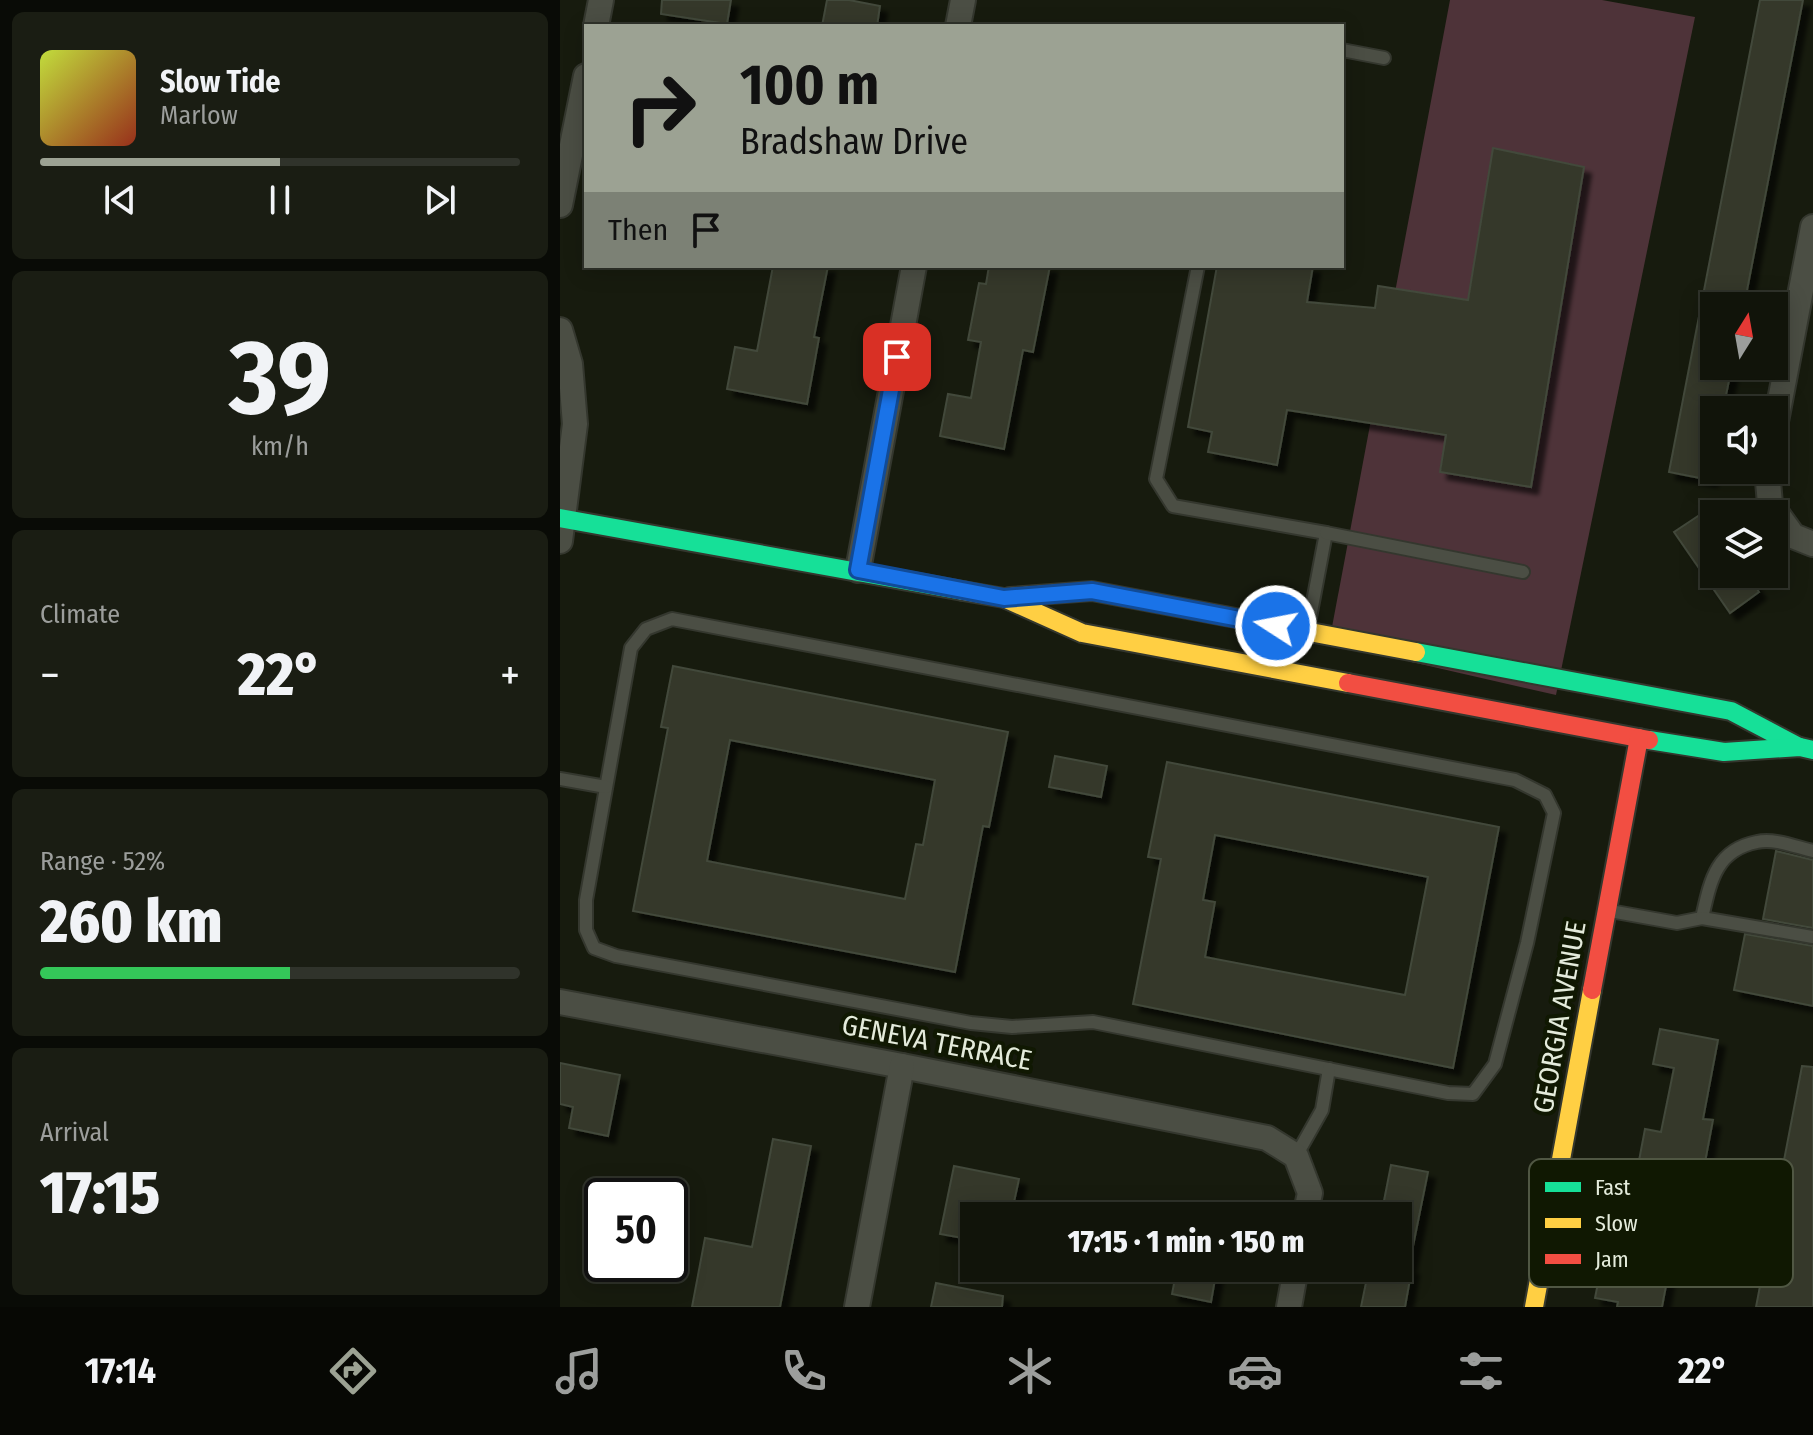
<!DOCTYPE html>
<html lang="en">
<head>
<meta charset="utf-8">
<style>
  :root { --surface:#11140a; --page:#1a1d13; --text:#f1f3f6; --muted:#9c9e9c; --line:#30332b; --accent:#9ca293 }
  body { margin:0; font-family:"Fira Sans Condensed",sans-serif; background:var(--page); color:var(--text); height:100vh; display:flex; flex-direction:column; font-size:30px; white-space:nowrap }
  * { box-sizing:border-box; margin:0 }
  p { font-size:26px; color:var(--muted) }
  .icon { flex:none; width:44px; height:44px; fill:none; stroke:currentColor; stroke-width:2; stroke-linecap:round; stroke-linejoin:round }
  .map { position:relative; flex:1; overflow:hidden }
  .side { display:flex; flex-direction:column; gap:12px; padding:12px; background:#090b06; width:560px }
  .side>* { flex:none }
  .top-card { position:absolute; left:24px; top:24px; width:760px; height:244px; border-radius:0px; box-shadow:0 4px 20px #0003,0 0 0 2px var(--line); background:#9ca293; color:#111; overflow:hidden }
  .needle { width:52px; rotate:11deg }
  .fabs { position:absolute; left:1140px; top:292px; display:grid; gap:16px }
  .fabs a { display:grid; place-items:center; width:88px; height:88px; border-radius:0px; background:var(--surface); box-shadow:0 4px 20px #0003,0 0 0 2px var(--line); font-size:40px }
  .speed { position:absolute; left:24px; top:1178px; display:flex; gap:16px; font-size:40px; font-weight:700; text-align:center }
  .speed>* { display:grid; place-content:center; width:104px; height:104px; border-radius:50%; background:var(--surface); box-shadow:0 4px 20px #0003,0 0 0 2px var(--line); line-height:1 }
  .speed .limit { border:4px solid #111; border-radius:12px; background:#fff; color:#111 }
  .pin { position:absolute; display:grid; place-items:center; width:68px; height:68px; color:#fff; margin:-34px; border-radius:16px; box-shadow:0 4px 12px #0006 }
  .me { position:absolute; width:88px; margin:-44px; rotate:281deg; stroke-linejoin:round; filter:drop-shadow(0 0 6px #0008) }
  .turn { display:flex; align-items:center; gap:28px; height:168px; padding:0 24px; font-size:36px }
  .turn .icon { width:104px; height:104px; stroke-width:2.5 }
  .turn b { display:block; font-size:56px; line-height:68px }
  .then { display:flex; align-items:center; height:76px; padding:0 24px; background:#0003; gap:16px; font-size:30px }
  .big { font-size:60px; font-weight:800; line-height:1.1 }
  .side .card { flex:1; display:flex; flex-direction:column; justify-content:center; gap:12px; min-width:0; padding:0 28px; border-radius:12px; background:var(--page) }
  .side .dial { align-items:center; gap:0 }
  .dial b { font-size:104px; line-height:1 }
  .song { display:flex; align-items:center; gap:24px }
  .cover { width:96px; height:96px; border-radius:12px; background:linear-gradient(135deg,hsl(70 70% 55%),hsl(10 70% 35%)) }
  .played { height:8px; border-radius:4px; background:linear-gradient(90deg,var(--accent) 50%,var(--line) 50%) }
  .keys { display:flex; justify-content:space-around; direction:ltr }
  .heat { display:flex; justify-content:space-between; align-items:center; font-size:44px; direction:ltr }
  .charge { height:12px; border-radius:6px; background:linear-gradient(90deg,#34c759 52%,var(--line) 0) }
  .trip { position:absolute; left:400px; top:1202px; width:452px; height:80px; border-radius:0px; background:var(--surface); box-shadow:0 4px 20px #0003,0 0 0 2px var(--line); font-weight:800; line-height:80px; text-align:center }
  .tab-bar { display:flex; height:128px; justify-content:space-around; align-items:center; background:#070804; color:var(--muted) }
  .tab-bar .icon { width:56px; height:56px }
  .tab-bar .on { color:var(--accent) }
  .tab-bar b { font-size:36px; color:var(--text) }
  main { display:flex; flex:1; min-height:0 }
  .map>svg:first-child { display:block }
  .green { fill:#4e3339 }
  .building { fill:#34392a; stroke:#43483b; stroke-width:2; fill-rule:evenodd; filter:url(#shadow) }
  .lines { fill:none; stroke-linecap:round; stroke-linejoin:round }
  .lane-casing { stroke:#34372e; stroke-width:16 }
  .street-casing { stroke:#34372e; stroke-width:28 }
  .fast-casing { stroke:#34372e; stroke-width:22 }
  .slow-casing { stroke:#34372e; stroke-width:22 }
  .jam-casing { stroke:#34372e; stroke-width:22 }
  .lane { stroke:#4b4e44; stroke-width:12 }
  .street { stroke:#4b4e44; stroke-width:24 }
  .fast { stroke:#16e098; stroke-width:18 }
  .slow { stroke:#ffcf43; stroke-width:18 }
  .jam { stroke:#f24e42; stroke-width:18 }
  .route-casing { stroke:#114b97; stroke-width:20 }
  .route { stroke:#1a73e8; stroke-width:14 }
  .labels { text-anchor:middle; stroke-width:8; stroke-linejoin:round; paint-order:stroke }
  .street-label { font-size:28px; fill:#e4ebdb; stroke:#101802 }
  .key { fill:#101802; stroke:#505743; stroke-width:2 }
  .key-label { font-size:22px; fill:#e4ebdb }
</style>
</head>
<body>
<main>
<section class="side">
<div class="card">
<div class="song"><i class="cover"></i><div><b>Slow Tide</b><p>Marlow</p></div></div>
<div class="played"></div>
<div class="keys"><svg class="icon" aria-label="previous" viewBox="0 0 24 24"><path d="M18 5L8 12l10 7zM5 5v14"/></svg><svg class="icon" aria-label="pause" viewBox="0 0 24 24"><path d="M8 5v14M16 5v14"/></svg><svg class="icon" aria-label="next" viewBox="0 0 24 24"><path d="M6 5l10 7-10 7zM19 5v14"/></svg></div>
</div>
<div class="card dial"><b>39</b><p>km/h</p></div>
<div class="card"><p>Climate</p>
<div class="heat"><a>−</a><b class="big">22°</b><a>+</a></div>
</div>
<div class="card"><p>Range · 52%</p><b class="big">260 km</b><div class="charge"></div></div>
<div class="card"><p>Arrival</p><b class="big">17:15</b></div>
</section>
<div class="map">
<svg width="1253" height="1307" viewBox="0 0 1253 1307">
  <defs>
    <filter id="shadow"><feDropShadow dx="7" dy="7" stdDeviation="2" flood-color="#0009"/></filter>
  </defs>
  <rect width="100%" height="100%" fill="#171b0e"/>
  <path class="green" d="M890,0h152l93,17 -139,678 -227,-52z"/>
  <g class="building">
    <path d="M102,0h69l-4,24 -66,-10z"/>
    <path d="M267,0h22l31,6 -3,20h-55z"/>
    <path d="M1200,0h43l-59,306h-30v60h18l-9,44h-9v49l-4,21 -41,-8z"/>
    <path d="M933,148l91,19 -53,320 -91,-15 6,-37 -159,-25 -10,55 -69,-13 4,-20 -24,-5 29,-161h96l-6,36 68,6 3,-22 90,14z"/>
    <path d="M213,266h55l-14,71 5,1 -12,66 -80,-15 8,-42 22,4z"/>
    <path d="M429,266h61l-17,86 -10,-2 -19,99 -64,-13 8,-42 23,4 10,-56 -13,-2 11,-57 7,1z"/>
    <path d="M1144,512l10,14v48h33l12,18 -29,21 -56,-81z"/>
    <path d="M113,666l335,66 -19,95 -6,-1 -28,146 -322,-61 35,-183 -7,-1zM170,740l205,40 -12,65 -7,-1 -11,55 -198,-38z"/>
    <path d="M495,756l52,10 -6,31 -52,-10z"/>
    <path d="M607,762l332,65 -46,241 -320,-64 28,-145 -13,-2zM655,835l213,42 -23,118 -200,-38 10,-55 -12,-2z"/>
    <path d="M1216,851l37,9v68l-50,-9z"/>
    <path d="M1185,934l68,12v60l-79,-16z"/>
    <path d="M1100,1029l58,11 -15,79 10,1 -11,58 -15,-3 -25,132h-45l1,-5 -23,-4 8,-40 23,5 19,-96 -7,-1 7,-37 16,3 13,-64 -21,-4z"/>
    <path d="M0,1063l60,12 -12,61 -39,-8 4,-21 -13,-3z"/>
    <path d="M1242,1066l11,1v240h-57z"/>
    <path d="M213,1139l38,7 -31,161h-88l13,-69 47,9z"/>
    <path d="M831,1165l37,7 -19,94 -11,-1v-49h-17z"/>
    <path d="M394,1166l65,13 -8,37h-37v24l-34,-6z"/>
    <path d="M617,1268h40l-6,34 -39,-8z"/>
    <path d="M809,1268h43l-7,39h-44z"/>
    <path d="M376,1283l67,13 -1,11h-71z"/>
  </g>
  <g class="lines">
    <g class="lane-casing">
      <g id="lane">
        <path d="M782,50l42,8"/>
        <path d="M638,266l-42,213 17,27 153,27 -18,95"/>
        <path d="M766,533l197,39"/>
        <path d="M112,619l843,161 30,15 9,18 -27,130 -32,121 -22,30 -25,-1 -355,-71 -81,5 -41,-4 -355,-67 -22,-8 -8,-18v-30l45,-252 15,-19z"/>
        <path d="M0,779l46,8"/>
        <path d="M1050,911l67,12 25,-5c8,-35 13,-68 55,-76 17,-4 39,5 56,9"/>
        <path d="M1142,918l111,19"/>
        <path d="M736,1156l26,-46 7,-41"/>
      </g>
    </g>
    <g class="street-casing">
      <g id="street">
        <path d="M36,26l5,-26"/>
        <path d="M398,26l5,-26"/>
        <path d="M0,205l26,-129"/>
        <path d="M0,330l10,34 5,60 -15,117"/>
        <path d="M1214,432l39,-205"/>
        <path d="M1207,470l3,34 23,32 20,8"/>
        <path d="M298,570l56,-304"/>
        <path d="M0,1002l342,64 365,72 29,18 14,37 -5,23"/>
        <path d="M297,1307l45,-241"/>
        <path d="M729,1307l7,-39"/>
      </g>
    </g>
    <g class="fast-casing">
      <g id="fast">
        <path d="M0,518l403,73"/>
        <path d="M856,652l315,59 68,36"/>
        <path d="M1089,740l75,12 76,-5 13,3"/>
      </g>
    </g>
    <g class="slow-casing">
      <g id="slow">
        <path d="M403,591l41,7 78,35 266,50"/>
        <path d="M450,597l82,-6 324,61"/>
        <path d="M974,1307l58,-317"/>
      </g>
    </g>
    <g class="jam-casing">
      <g id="jam">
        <path d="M788,683l301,57"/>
        <path d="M1032,990l47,-252"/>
      </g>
    </g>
    <use href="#lane" class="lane"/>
    <use href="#street" class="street"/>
    <use href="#fast" class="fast"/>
    <use href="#slow" class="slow"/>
    <use href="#jam" class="jam"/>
  </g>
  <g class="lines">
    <g class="route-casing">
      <path id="route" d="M337,357l-39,213 146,28 88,-7 184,35"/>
    </g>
    <use href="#route" class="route"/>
  </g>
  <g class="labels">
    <g class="street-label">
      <text transform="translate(999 1017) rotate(-80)" y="10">GEORGIA AVENUE</text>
      <text transform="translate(377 1042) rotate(11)" y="10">GENEVA TERRACE</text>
    </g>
  </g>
  <rect x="969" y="1159" width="264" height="128" rx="12" class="key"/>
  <rect x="985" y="1182" width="36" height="10" fill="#16e098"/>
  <rect x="985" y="1218" width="36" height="10" fill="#ffcf43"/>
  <rect x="985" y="1254" width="36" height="10" fill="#f24e42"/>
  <g class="key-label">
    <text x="1035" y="1195">Fast</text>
    <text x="1035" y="1231">Slow</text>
    <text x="1035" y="1267">Jam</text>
  </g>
</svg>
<div class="fabs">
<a><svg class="needle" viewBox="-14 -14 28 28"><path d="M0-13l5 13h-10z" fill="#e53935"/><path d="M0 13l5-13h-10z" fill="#9c9e9c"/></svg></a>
<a><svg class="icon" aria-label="sound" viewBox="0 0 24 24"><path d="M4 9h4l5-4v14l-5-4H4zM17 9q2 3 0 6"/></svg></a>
<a><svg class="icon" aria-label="layers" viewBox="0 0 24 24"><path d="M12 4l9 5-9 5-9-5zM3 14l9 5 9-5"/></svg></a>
</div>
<div class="speed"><div class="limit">50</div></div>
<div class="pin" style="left:337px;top:357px;background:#d93025"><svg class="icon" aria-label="arrive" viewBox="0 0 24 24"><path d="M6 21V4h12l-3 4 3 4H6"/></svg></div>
<svg class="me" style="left:716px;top:626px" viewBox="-20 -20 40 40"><circle r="17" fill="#1a73e8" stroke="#fff" stroke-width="3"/><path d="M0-11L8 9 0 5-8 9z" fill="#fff"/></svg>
<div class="trip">17:15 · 1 min · 150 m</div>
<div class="top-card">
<div class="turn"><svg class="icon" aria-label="right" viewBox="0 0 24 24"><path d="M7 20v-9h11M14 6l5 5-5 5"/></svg><div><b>100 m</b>Bradshaw Drive</div></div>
<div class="then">Then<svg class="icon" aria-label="arrive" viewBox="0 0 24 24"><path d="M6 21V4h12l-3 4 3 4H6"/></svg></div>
</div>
</div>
</main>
<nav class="tab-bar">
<b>17:14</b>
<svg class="icon on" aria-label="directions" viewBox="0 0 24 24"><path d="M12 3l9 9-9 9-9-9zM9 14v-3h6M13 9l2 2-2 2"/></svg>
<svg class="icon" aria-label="music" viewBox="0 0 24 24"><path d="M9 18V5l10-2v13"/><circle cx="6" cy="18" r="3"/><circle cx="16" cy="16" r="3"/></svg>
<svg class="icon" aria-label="phone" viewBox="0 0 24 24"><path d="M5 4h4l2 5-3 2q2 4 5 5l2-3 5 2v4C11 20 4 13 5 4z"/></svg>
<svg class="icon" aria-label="climate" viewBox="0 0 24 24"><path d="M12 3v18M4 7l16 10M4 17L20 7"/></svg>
<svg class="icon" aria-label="car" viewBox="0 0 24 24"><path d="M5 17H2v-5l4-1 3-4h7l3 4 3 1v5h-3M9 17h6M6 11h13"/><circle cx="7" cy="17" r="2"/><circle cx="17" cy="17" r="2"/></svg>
<svg class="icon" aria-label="filters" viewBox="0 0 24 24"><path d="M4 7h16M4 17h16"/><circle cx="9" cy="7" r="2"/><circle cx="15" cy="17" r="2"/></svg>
<b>22°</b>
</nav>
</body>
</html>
